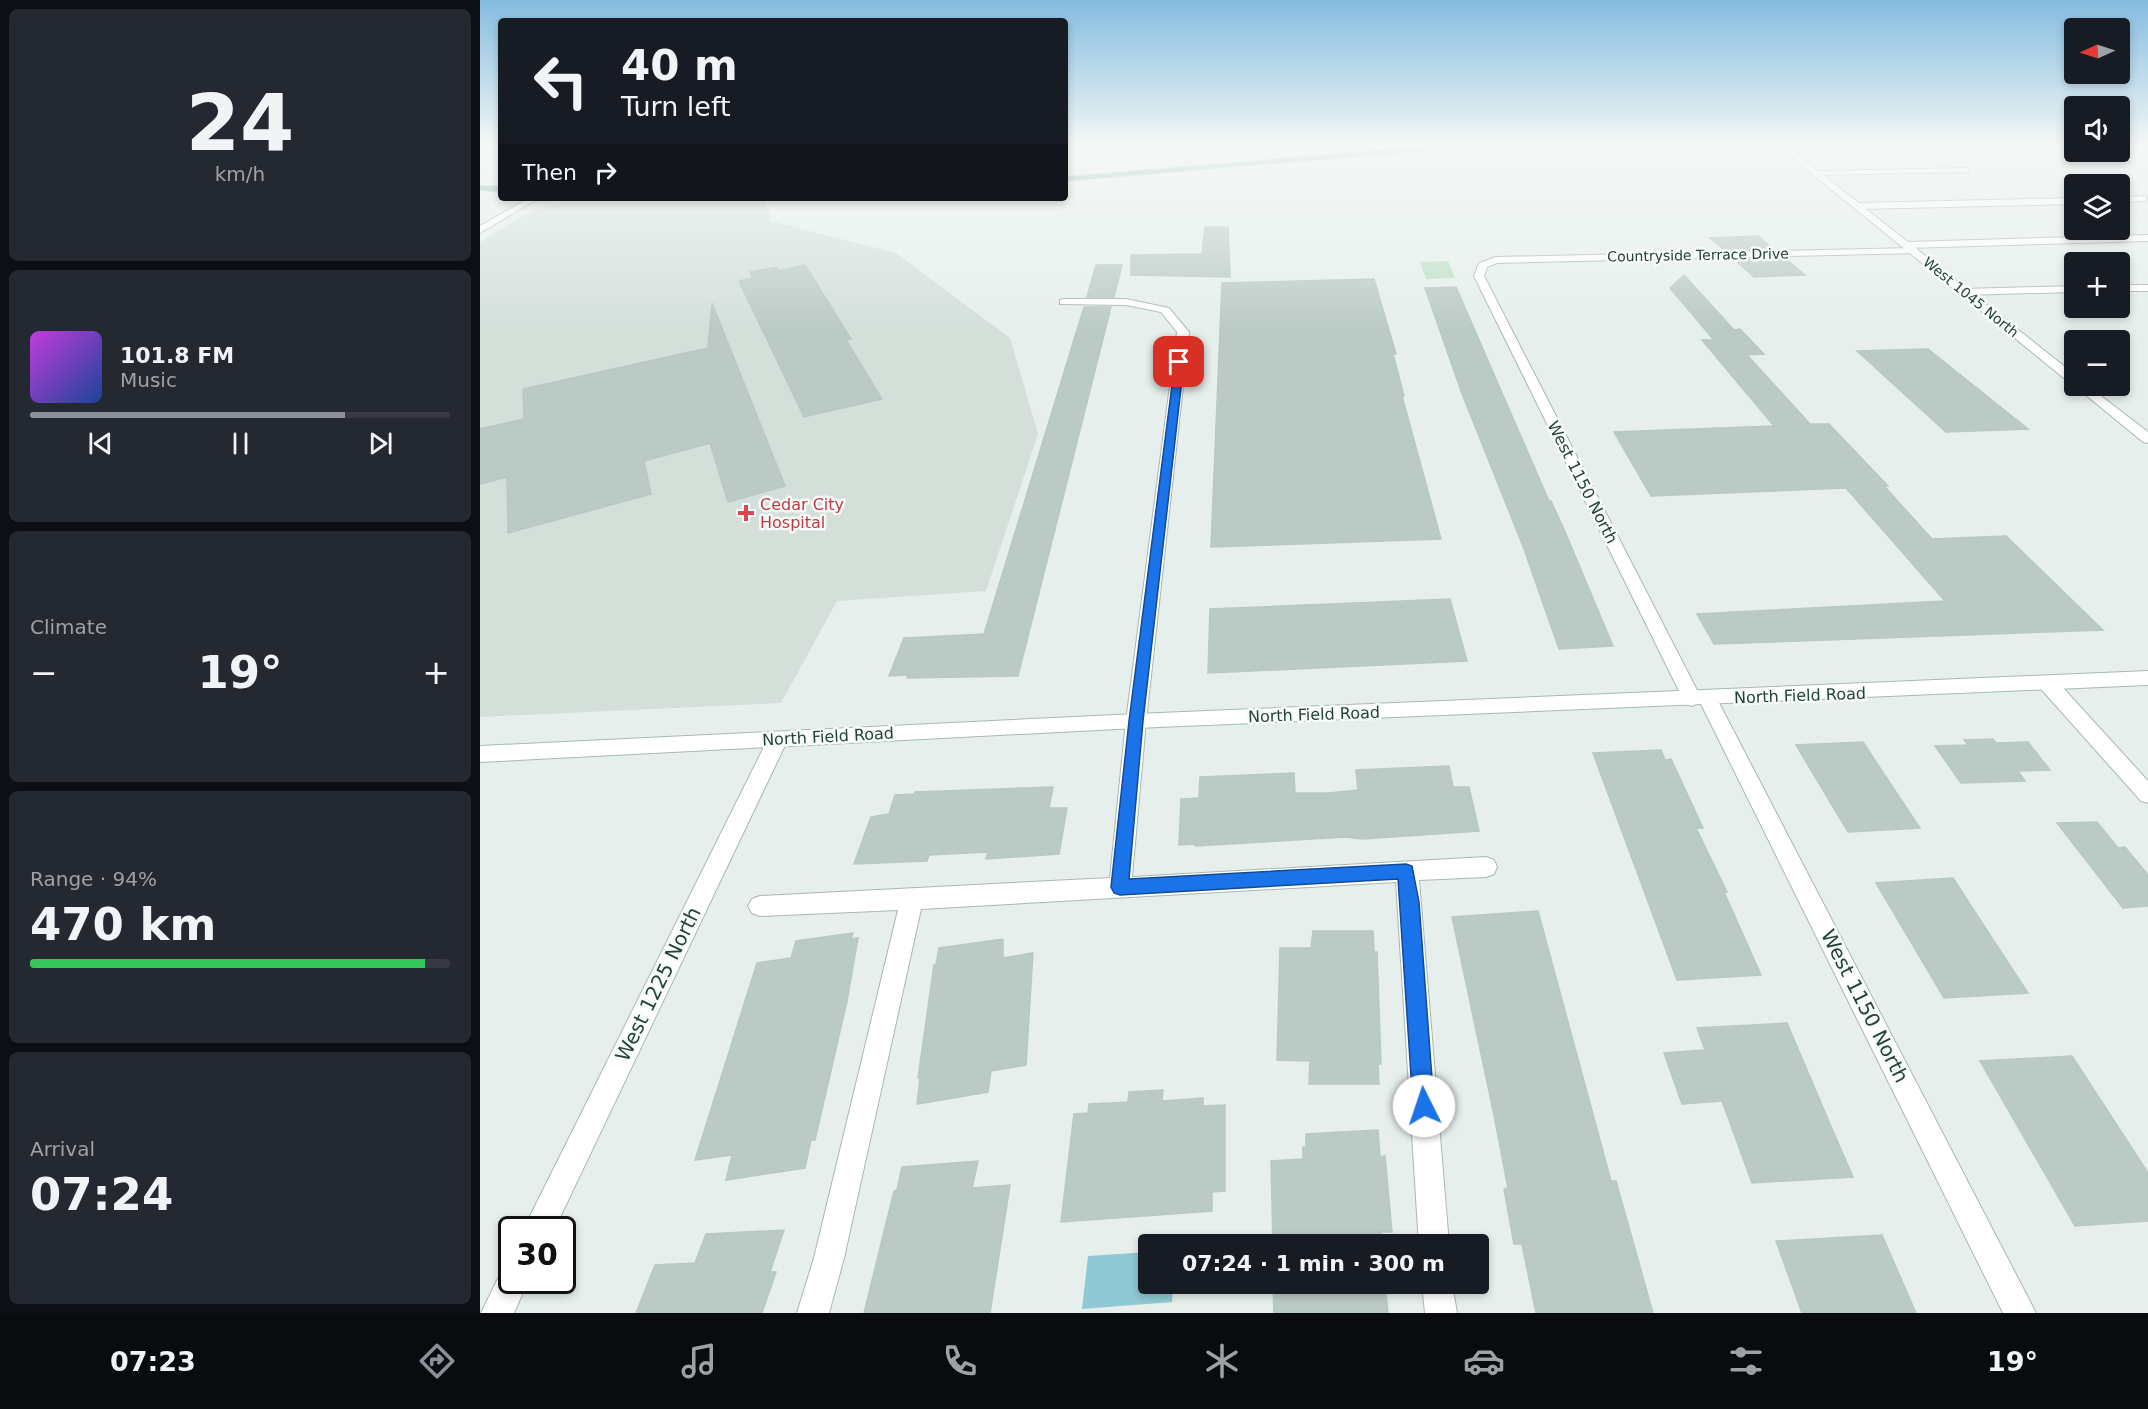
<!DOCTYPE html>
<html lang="en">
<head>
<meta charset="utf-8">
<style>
  :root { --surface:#171b24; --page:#242831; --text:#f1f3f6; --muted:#9ea1a6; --line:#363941; --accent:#8c9099 }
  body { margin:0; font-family:"DejaVu Sans",sans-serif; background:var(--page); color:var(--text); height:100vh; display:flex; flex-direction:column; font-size:22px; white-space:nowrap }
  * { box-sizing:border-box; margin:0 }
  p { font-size:20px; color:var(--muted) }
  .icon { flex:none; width:33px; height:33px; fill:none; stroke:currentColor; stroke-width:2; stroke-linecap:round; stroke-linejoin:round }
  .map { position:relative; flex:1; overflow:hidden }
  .panel { display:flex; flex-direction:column; gap:9px; padding:9px; background:#0d0f14; width:480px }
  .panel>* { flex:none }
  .top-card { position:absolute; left:18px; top:18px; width:570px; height:183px; border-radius:6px; box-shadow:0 3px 9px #0003; background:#171b24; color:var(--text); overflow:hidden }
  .needle { width:39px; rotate:267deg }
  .buttons { position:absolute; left:1584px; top:18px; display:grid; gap:12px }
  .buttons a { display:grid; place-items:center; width:66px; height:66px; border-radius:6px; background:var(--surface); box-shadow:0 3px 9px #0003; font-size:30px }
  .speed { position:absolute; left:18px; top:1216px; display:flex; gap:12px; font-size:30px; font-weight:700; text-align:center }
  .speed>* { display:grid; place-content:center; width:78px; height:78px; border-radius:50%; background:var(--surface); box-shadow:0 3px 9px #0003; line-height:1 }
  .speed .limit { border:3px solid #111; border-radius:9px; background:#fff; color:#111 }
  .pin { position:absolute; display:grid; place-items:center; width:51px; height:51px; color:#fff; margin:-26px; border-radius:12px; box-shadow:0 3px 9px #0006 }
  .me { position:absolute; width:66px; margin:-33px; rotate:356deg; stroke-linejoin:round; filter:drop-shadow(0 0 4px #0008) }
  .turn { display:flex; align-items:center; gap:21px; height:126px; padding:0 24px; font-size:27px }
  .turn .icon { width:78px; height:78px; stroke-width:2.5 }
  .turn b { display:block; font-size:42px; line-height:51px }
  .then { display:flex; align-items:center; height:57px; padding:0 24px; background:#0003; gap:12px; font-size:22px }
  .big { font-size:45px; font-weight:700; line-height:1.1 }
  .panel .tile { flex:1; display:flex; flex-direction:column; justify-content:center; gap:9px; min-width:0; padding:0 21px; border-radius:9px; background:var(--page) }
  .panel .dial { align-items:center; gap:0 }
  .dial b { font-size:78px; line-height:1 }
  .song { display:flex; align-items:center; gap:18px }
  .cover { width:72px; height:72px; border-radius:9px; background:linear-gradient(135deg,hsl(290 70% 55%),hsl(220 70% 35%)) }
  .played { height:6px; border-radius:3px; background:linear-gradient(90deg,var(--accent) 75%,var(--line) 75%) }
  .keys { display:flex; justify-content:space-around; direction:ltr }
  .heat { display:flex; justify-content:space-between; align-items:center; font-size:33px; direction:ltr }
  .charge { height:9px; border-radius:4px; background:linear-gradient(90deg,#34c759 94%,var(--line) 0) }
  .trip { position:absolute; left:658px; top:1234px; width:351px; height:60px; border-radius:6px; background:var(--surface); box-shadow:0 3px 9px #0003; font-weight:700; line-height:60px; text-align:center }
  .tabs { display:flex; height:96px; justify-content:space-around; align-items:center; background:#090b0e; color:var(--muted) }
  .tabs .icon { width:42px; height:42px }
  .tabs .active { color:var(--accent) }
  .tabs b { font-size:27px; color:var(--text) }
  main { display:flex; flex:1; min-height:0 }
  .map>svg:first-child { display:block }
  .built { fill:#d4dfda }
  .green { fill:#bfe0c8 }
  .water { fill:#8ec9d4 }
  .building { fill:#bbcac4; stroke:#b8c9c2; stroke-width:1.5 }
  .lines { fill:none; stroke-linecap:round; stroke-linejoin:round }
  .street-casing { stroke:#a8b8b2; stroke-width:2 }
  .secondary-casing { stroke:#a4bbb3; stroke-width:2 }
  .primary-casing { stroke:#c2cac8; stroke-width:2 }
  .street { fill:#fff; fill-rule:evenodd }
  .secondary { fill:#fff; fill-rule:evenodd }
  .primary { fill:#6aa596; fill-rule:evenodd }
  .route { fill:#1a73e8; stroke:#114b97; stroke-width:1.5 }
  .health-dot { fill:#e0444e; stroke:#f7fbf9; stroke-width:2 }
  .labels { text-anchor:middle; stroke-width:5; stroke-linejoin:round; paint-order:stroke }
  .far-street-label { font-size:14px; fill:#24423a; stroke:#f7fbf9 }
  .street-label { font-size:16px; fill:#24423a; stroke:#f7fbf9 }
  .health-label { font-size:16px; fill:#be3a42; stroke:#f7fbf9; text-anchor:start }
  .near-street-label { font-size:20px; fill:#24423a; stroke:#f7fbf9 }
</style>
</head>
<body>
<main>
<section class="panel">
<div class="tile dial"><b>24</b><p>km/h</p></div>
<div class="tile">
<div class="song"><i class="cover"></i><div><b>101.8 FM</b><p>Music</p></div></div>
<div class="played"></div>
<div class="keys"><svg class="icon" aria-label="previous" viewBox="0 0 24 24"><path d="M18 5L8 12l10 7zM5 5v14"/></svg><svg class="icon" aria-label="pause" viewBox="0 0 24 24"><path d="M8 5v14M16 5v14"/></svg><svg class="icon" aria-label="next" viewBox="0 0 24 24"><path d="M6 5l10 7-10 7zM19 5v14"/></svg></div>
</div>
<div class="tile"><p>Climate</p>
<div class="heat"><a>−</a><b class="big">19°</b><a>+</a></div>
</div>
<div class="tile"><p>Range · 94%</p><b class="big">470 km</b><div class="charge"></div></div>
<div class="tile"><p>Arrival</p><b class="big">07:24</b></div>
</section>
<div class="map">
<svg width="1668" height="1313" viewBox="0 0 1668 1313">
  <rect width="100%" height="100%" fill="#e6efeb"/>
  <path class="built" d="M87,202h199l5,19 125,32 114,85 28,96 -52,157 -149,10 -56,102 -301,14v-475l46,-28 20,-8z"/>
  <path class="green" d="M968,261l7,17 -29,1 -6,-17z"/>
  <path class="water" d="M669,1252v32h24l-1,18 -90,7 6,-53z"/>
  <g class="building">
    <path d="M725,227h23l2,50 -99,-2v-20l71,-1z"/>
    <path d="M1278,236l15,13 -49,1 -14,-12z"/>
    <path d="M1305,258l20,17 -51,2 -19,-17z"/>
    <path d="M325,265l46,74 -5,1 36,59 -78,18 -65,-136 14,-3 -3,-6 26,-5 2,4z"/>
    <path d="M616,265h26l-8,32h-27z"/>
    <path d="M1204,275l50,55 6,-1 24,25 -17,1 63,69h19l59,62h-4l48,53 74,-3 97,94 -389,14 -17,-30 248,-13 -99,-113 -195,8 -37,-64 160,-6 -72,-86h12l-44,-52z"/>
    <path d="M894,279l22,75h-3l11,42h-2l39,143 -230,8 11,-264z"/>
    <path d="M976,287l93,214h2l15,33 47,112 -54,3 -35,-100 -63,-158 -36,-103z"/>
    <path d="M232,303l73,183 -57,16 -18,-59 -66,18 7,33 -143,39 -1,-56 -27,7v-55l44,-10 -1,-30 185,-41z"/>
    <path d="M604,307h27l-93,369 -111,2 1,-3 -19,1 15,-38 80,-4z"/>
    <path d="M1448,349l100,80 -82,3 -89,-81z"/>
    <path d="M970,599l17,62 -259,12 2,-64z"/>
    <path d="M1513,739l3,4 32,-1 22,28 -32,1 7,10 -64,2 -26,-37 33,-1 -4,-5z"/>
    <path d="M1383,742l27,41 30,45 -72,4 -52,-87z"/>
    <path d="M1181,750l4,10 6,-1 32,69h-7l31,64h-3l37,83 -84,5 -84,-227z"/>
    <path d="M969,766l4,21h16l10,44 -117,8 -16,-2 -151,9v-2l-16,1 2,-46 18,-1 1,-21 94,-4 1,20h34l29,-3 -2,-20z"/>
    <path d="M573,787l-4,21h18l-8,46 -73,5 2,-7 -59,3 -2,6 -73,3 17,-47 18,-3 6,-19 19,-1 1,-2z"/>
    <path d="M1617,822l21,26 7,-1 23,28v31l-25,2 -66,-85z"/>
    <path d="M1473,878l35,54 40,61 -84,5 -68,-115z"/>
    <path d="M1058,911l73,270h5l37,132h-117l-14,-69h-8l-10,-55 4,-1 -14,-73 -42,-198z"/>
    <path d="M833,931h60l1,21h3l4,112h-3l1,20h-70l1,-23 -33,-1 3,-112h31z"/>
    <path d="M373,933l-2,6 7,-1 -11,63 -32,139h-4l-6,28 -79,12 6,-25 -37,5 62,-197 34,-5 5,-17z"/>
    <path d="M523,939v19l30,-5 -7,112 -35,6 -3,21 -71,12 3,-26h-2l16,-113h2l3,-17z"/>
    <path d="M1307,1023l43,101 23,53 -101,6 -30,-82 -40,3 -18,-51 41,-3 -8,-22z"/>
    <path d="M1592,1056l76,117v48l-73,5 -95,-165z"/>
    <path d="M683,1090l-1,11 41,-3v8l22,-1v86l-13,1v19l-151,11 13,-108 14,-1 1,-9 39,-2 1,-10z"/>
    <path d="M898,1130l2,27 5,-1 7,76h-11l1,13h-109l-2,-84 32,-2v-12h3v-13z"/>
    <path d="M498,1161l-6,27 38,-3 -20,128h-126l30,-122 3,-1 5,-23z"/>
    <path d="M304,1230l-14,42h6l-14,41h-126l19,-48 40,-2 11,-29z"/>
    <path d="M1402,1235l34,78h-114l-26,-72z"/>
    <path d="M793,1284h112l3,29h-114z"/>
  </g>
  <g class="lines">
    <g class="street-casing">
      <g id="street">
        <path d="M1485,168h3v4l-152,3 -4,-2 4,-2z"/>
        <path d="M1663,196l3,1v4l-26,1v-4z"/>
        <path d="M49,198h10l-59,35v-7z"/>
        <path d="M1594,198v6l-216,5 -4,-3 4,-3z"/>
        <path d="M1668,235v6l-241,7 -5,-3 5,-3z"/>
        <path d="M1435,248l3,1v4l-421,10 -10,4 -3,9 216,420 8,-4 7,2 2,5 319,614h-33l-303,-611 -8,4 -7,-2 -2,-5 -209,-423 5,-13 17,-6z"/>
        <rect x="1640" y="285" width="28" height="6"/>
        <path d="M1594,286v6l-110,3 -5,-3 5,-3z"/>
        <path d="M584,299h62l43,9 20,24 -43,389 -14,156 354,-20 8,3 3,7 -3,7 -8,3 -67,3 30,365h-30l-23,-363 -475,27 -77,349 -15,55h-32l17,-55 84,-348 -138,6 -8,-3 -4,-7 4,-7 8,-3 350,-18 16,-157 51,-389 -16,-20 -35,-7 -66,-1v-4z"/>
        <path d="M1568,677l7,2 93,102v22l-7,-2 -100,-112 -2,-5 2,-5z"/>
        <path d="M298,732l7,2 3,5 -234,491h-31l245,-491 3,-5z"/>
        <path d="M32,1266v15h16l-14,32h-33l21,-43z"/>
        <path d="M942,1284h30l5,29h-32z"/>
      </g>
    </g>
    <g class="secondary-casing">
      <g id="secondary">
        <path d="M1299,147h9l286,227v10l-4,-1z"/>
        <path d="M1595,386h13l60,46v11l-5,-1z"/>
        <path d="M1668,671v14l-1012,43 -656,34v-16l656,-32z"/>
      </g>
    </g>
    <g class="primary-casing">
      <g id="primary">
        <path d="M938,147h31l-4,2 -380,32v-4z"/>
        <path d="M0,186h21v6l-21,-2z"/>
      </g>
    </g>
    <use href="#street" class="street"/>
    <use href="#secondary" class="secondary"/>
    <use href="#primary" class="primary"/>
  </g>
  <linearGradient id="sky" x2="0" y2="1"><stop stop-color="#84bce0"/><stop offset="0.44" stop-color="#f4f8f6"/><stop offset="1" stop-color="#f4f8f6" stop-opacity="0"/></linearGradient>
  <rect width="1668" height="331" fill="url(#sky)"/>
  <path class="route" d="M699,359l5,3 -41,359 -14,158 277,-15 6,2 7,36 15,204 -3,8 -7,3 -8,-3 -3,-8 -15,-227 -278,16 -6,-2 -3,-6 18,-166 46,-359z"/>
  <path class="health-dot" d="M263 504h6v6h6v6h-6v6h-6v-6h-6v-6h6z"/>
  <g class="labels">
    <g class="far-street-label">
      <text transform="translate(1218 255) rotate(-1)" y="5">Countryside Terrace Drive</text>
      <text transform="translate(1491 297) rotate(39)" y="5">West 1045 North</text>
    </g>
    <g class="street-label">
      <text transform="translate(1103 482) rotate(63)" y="6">West 1150 North</text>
      <text transform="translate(1320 695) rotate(-2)" y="6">North Field Road</text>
      <text transform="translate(834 714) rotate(-2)" y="6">North Field Road</text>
      <text transform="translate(348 736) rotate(-3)" y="6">North Field Road</text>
    </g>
    <g class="health-label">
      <text x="280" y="510">Cedar City<tspan x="280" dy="18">Hospital</tspan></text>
    </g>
    <g class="near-street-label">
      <text transform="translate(178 984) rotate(-64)" y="7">West 1225 North</text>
      <text transform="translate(1385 1006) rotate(63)" y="7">West 1150 North</text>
    </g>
  </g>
</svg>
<div class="buttons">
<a><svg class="needle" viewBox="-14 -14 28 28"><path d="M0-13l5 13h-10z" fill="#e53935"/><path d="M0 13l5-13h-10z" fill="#9ea1a6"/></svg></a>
<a><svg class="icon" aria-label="sound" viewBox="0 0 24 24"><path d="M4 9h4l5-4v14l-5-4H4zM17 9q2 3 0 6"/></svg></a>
<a><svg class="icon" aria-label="layers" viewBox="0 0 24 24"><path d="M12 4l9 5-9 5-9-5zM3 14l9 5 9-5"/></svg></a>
<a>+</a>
<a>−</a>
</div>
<div class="speed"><div class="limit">30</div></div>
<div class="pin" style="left:699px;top:362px;background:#d93025"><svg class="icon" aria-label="arrive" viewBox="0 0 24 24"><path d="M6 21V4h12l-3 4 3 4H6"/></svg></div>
<svg class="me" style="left:944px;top:1106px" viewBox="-20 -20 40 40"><circle r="19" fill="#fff"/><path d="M0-13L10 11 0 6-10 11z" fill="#1a73e8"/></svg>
<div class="trip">07:24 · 1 min · 300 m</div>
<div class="top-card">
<div class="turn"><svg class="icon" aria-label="left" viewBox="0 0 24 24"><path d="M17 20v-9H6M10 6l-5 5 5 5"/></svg><div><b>40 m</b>Turn left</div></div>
<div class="then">Then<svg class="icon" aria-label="right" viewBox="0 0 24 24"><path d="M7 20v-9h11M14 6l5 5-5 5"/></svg></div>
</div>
</div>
</main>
<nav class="tabs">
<b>07:23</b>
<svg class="icon active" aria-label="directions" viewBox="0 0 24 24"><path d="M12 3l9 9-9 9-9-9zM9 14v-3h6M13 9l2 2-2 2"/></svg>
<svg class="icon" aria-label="music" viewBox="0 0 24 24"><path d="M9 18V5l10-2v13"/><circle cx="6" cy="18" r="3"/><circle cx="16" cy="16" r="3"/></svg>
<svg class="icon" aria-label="phone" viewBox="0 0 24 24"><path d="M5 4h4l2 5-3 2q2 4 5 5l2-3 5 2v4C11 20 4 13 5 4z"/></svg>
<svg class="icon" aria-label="climate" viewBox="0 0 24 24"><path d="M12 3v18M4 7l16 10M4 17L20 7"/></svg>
<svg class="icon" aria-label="car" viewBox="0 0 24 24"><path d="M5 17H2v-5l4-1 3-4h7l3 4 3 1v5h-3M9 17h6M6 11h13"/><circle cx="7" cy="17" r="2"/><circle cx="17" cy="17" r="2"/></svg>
<svg class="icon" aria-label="filters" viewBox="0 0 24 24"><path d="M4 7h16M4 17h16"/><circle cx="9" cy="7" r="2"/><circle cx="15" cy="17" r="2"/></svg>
<b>19°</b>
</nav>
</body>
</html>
